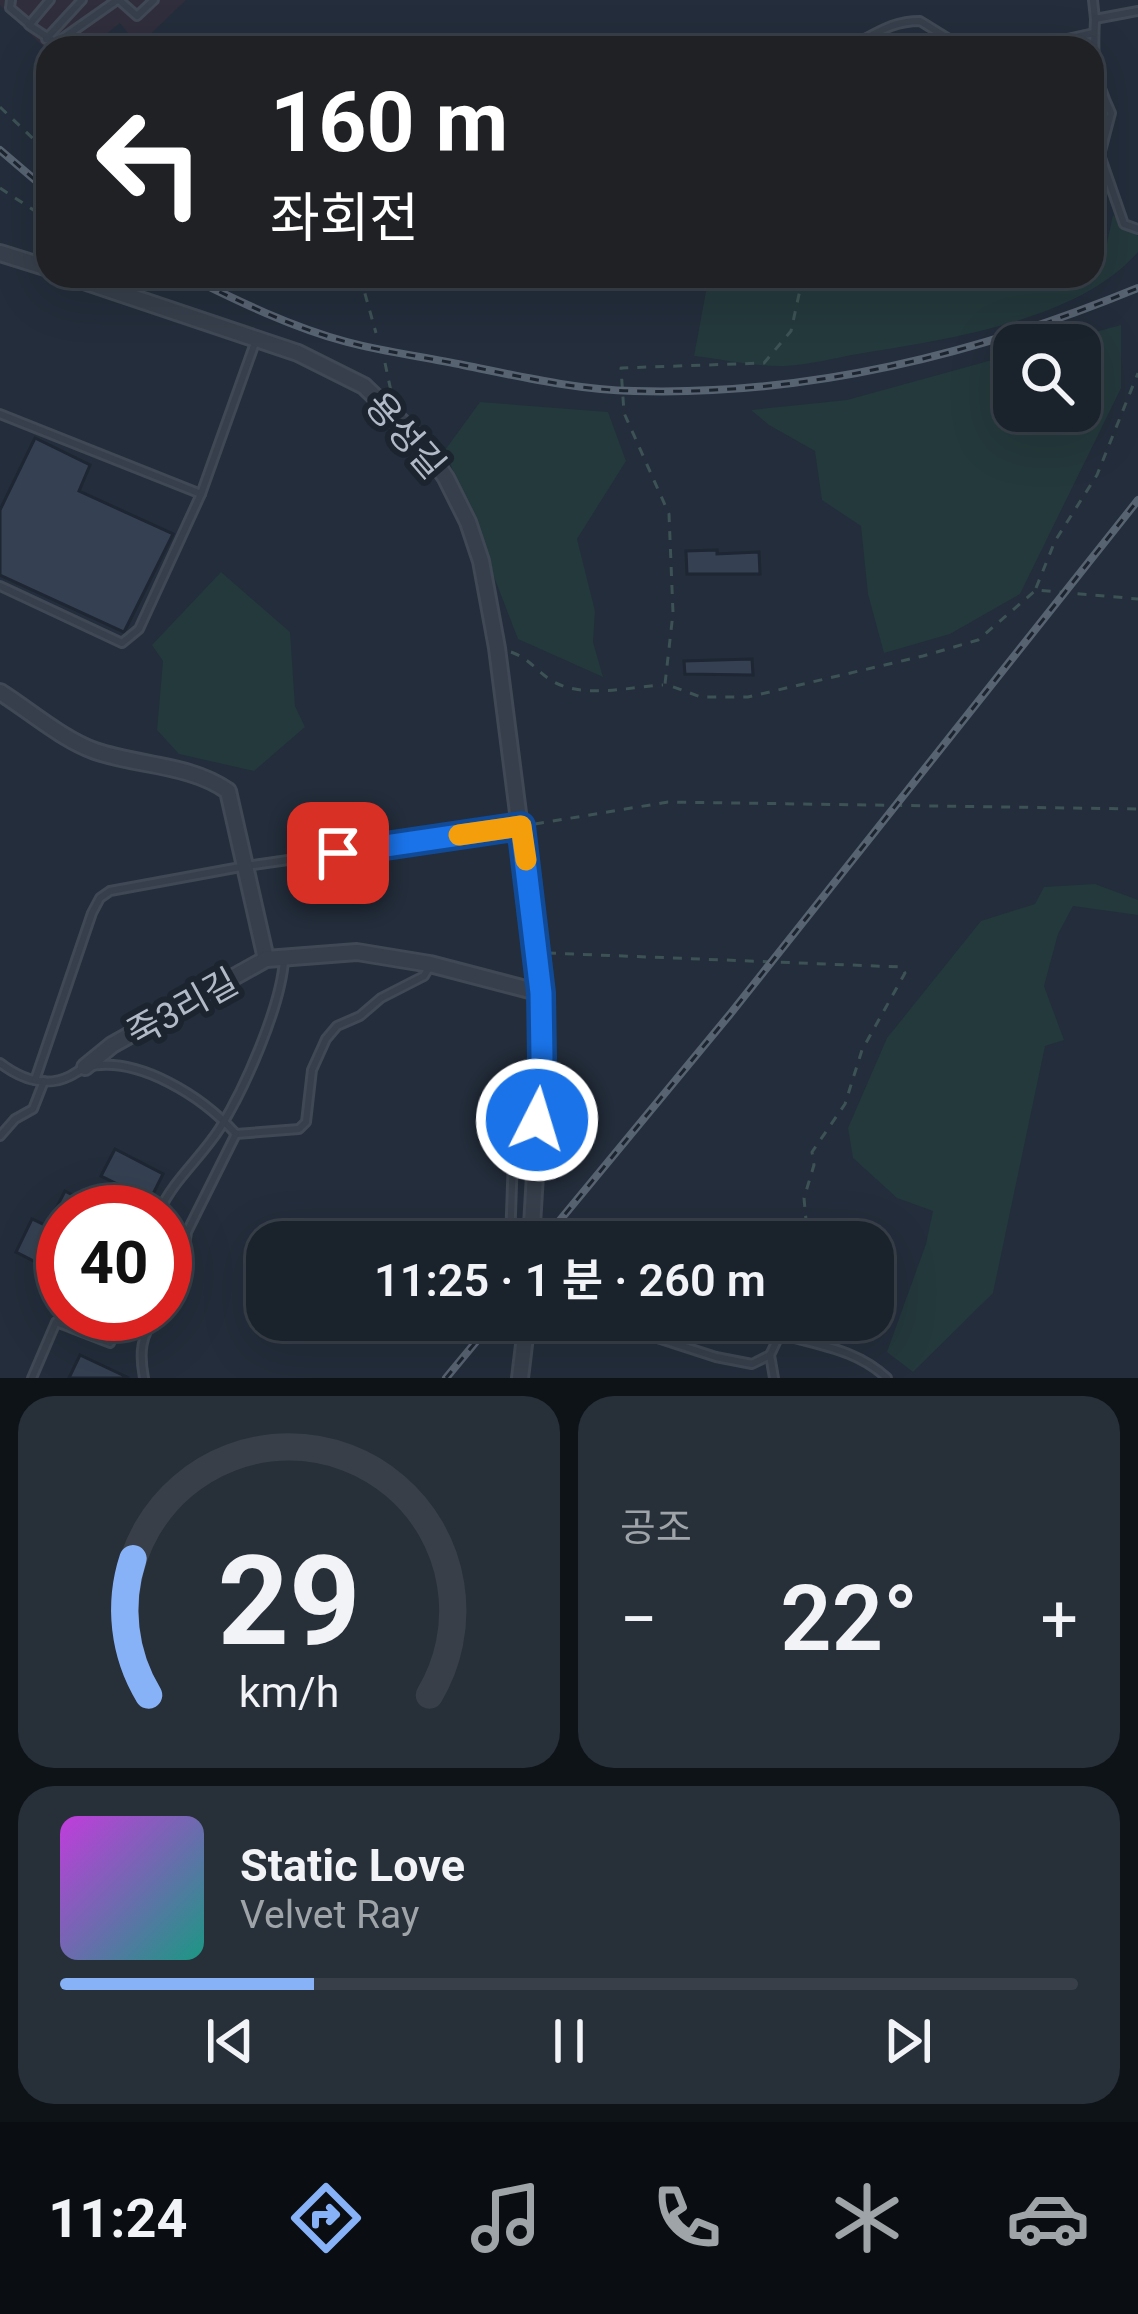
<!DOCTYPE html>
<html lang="ko">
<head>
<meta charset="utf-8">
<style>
  :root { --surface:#1a222c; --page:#272f38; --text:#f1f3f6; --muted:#9fa4a9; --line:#383f48; --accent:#87b2f7 }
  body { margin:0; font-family:Roboto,"Noto Sans KR",sans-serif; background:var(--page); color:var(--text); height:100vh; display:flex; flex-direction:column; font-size:45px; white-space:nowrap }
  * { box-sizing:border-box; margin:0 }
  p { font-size:39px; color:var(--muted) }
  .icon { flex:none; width:66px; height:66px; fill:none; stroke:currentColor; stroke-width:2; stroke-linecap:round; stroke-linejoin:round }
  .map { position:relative; height:1378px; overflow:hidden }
  .sheet { display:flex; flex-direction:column; gap:18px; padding:18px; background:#0e1318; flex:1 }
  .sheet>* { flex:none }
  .hud { position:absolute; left:36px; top:36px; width:1068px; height:252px; border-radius:36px; box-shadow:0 12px 48px #0002,0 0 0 3px var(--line); background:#202124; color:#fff; overflow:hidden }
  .controls { position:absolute; left:993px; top:324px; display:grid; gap:24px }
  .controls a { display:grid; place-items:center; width:108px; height:108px; border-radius:24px; background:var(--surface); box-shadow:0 12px 48px #0002,0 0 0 3px var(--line); font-size:60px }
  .speed { position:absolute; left:36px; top:1185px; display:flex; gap:24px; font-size:60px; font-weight:700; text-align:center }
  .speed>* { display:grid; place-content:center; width:156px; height:156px; border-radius:50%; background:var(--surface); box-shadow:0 12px 48px #0002,0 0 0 3px var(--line); line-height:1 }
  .speed .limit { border:18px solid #d22; background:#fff; color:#111 }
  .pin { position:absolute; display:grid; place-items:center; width:102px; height:102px; color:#fff; margin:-51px; border-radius:24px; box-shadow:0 6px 18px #0006 }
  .me { position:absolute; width:132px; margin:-66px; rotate:5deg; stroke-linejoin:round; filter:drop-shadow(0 0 9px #0008) }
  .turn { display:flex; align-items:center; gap:42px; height:252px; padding:0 36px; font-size:54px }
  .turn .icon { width:156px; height:156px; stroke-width:2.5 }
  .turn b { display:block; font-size:84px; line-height:102px }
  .big { font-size:90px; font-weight:600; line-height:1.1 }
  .sheet .card { flex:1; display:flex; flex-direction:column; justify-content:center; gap:18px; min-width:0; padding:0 42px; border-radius:36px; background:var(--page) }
  .sheet .dial { align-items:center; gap:0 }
  .dial svg { height:312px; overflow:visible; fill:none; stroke:var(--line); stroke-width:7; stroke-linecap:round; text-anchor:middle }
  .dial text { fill:var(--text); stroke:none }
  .song { display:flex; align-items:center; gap:36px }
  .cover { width:144px; height:144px; border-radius:18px; background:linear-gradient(135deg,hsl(290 70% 55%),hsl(170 70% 35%)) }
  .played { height:12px; border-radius:6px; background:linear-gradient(90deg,var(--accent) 25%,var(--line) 25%) }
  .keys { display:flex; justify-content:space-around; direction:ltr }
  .heat { display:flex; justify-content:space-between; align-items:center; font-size:66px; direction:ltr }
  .sheet .tiles { flex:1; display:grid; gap:18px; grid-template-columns:1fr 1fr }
  .card:last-child { grid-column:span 2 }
  .trip { position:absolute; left:246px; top:1221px; width:648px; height:120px; border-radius:36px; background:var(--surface); box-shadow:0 12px 48px #0002,0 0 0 3px var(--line); font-weight:600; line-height:120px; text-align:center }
  .menu { display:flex; height:192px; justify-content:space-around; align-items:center; background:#0a0e12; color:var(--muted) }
  .menu .icon { width:84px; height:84px }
  .menu .selected { color:var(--accent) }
  .menu b { font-size:54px; color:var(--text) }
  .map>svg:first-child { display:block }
  .medical { fill:#302e3c }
  .green { fill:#24393c }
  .building { fill:#354152; stroke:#1d2632; stroke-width:3 }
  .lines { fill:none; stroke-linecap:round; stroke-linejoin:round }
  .service-casing { stroke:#3f4854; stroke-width:12 }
  .tertiary-casing { stroke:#3f4854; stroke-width:20 }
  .path { stroke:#3d5254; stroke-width:3; stroke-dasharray:9 9; stroke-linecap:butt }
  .service { stroke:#363f4b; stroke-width:6 }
  .tertiary { stroke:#363f4b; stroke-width:14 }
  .rail-casing { stroke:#586372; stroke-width:8 }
  .rail { stroke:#1c2430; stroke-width:3; stroke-dasharray:9; stroke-linecap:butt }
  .route-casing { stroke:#114b97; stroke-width:30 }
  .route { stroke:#1a73e8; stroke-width:21 }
  .slow { stroke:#f59e0b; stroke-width:21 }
  .labels { text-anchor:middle; stroke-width:12; stroke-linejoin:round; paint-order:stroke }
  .street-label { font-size:36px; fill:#b2bac7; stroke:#1c2430 }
</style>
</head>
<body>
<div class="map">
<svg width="1138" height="1378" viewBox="0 0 1138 1378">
  <rect width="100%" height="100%" fill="#232d3b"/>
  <path class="medical" d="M0,0h186l-48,46 -18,-23 -31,25 -41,3 -48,-46z"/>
  <g class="green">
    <path d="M1113,215l25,21v16c-60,69 -194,88 -280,102 -24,4 -49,11 -73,12 -30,1 -62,-7 -91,-10l15,-80h383v-36l15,3z"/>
    <path d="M1121,325v63l-101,206 -70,40 -66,19 -16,-59 -7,-68 -39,-26 -7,-49 -46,-26 -18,-15 96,-10 167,-46v57h66v-66h-33z"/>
    <path d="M480,402l128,10 18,49 -49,78 18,72 -2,31 10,35 -85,-38 -73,-189z"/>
    <path d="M221,572l69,60 5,74 10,21 -51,44 -75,-17 -22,-24 6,-69 -11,-16z"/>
    <path d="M1095,884l43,16v15l-65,-9 -15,28 -14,52 20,54 -19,6 -52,247 -80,79 -26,-20 39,-108 7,-33 -36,-13 -44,-40 -5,-30 39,-90 94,-117 54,-17 9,-17z"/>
  </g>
  <g class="building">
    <path d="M35,438l55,27 -11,26 94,43 -49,98 -124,-57v-65z"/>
    <path d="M717,550v4l42,-2 1,22h-73l-1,-23z"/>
    <path d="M752,659l1,16 -68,-1 -1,-13z"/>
    <path d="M115,1149l48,25 -13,26 -49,-24z"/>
    <path d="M65,1191l22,12 -5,9h-19v64l-47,-24 16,-33 15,7z"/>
    <path d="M80,1355l49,23h-60z"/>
  </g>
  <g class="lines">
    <g class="service-casing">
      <g id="service">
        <path d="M11,0l-1,8 19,16"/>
        <path d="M50,0l-21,25 27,18 61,-43"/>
        <path d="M119,0l18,16 17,-16"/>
        <path d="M1093,0l2,19"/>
        <path d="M1138,11l-43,8c-2,40 -1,58 16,94l-11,42 24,69 14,5"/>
        <path d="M46,39l36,-39"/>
        <path d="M847,48c27,-12 42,-27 73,-27l34,21 44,6"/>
        <path d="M1026,48l68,-15"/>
        <path d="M0,414l201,80"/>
        <path d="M0,586l122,57 17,-14 62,-135 55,-154"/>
        <path d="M0,1063c21,16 46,25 70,13 4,-2 12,-8 17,-9 51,-12 116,30 149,67l63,-5 7,-7 6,-52 14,-31 11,-13 23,-10 21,-18 43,-22 6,-10"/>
        <path d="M35,1080l57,-167 8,-15 10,-7 136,-25 273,-39"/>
        <path d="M0,1136l15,-17 18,-10 11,-28"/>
        <path d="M159,1212c15,-33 42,-54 61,-84 25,-40 61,-122 64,-168"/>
        <path d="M510,1242l3,-86 21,-63"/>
        <path d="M165,1300l19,-48 3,-20 49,-98"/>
        <path d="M602,1320l114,37 36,7 18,-9"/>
        <path d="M32,1378l24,-56 54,21 10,-29"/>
        <path d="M144,1378c-5,-26 -3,-42 13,-64"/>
        <path d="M774,1378l-4,-23 10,-21c40,12 76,15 107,44"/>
      </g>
    </g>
    <g class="tertiary-casing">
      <g id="tertiary">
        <path d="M0,253l48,15"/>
        <path d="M69,276l229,77 66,33 57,55 25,37 22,44 13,39 16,87 44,345 1,64 -11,185"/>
        <path d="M0,692c30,19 62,47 95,59 43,15 95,13 133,40l38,168"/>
        <path d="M85,1067l27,-22 154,-86 91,-7 73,12 111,29"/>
        <path d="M520,1378l7,-58"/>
      </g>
    </g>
    <g class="path">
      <path d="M0,107l48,46"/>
      <path d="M0,188l44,29"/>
      <path d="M360,276l16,57"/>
      <path d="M803,276l-12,55 -27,32 -143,5 3,45 45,101 4,99 -8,71 36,13h47l175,-41 55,-16 58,-50 102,9"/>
      <path d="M385,363l7,33"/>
      <path d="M1036,588l19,-47 42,-66 41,-102"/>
      <path d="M511,652c17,6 24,17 38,27 31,21 79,8 114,6"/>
      <path d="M535,824l133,-22 470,7"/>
      <path d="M547,953l354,14 4,6 -43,77 -17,54 -33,48 2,13 -10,33 4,44"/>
    </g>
    <use href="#service" class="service"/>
    <use href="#tertiary" class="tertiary"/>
    <g class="rail-casing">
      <g id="rail">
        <path d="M0,150l48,41"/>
        <path d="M187,276c51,25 104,51 160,66 38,10 78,15 116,23 55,11 114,25 171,26 175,5 343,-37 504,-103"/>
        <path d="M542,1242l189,-229 407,-513"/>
        <path d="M446,1378l48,-58"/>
      </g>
    </g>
    <use href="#rail" class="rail"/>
  </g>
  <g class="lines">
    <g class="route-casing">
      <path id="route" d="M338,853l183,-27 20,167 1,65 -5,62"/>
    </g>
    <use href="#route" class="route"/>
    <path class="slow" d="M459,835l62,-9 5,34"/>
  </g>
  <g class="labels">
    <g class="street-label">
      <text transform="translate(406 435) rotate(49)" y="13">용성길</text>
      <text transform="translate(182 1007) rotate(-29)" y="13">죽3리길</text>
    </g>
  </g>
</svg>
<div class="controls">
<a><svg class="icon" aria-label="search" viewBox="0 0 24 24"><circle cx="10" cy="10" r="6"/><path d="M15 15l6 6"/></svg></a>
</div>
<div class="speed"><div class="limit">40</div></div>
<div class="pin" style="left:338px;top:853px;background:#d93025"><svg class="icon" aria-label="arrive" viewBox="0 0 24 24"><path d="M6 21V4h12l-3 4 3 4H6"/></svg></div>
<svg class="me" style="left:537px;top:1120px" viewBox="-20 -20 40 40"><circle r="17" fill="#1a73e8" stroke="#fff" stroke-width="3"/><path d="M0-11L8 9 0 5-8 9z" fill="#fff"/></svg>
<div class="trip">11:25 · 1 분 · 260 m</div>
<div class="hud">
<div class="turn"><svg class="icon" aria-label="left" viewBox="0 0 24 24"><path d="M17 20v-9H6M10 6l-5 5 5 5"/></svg><div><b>160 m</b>좌회전</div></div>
</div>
</div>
<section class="sheet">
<div class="tiles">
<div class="card dial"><svg viewBox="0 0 100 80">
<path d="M14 69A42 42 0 1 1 86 69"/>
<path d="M14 69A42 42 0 0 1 10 34" stroke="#87b2f7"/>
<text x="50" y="56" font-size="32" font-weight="700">29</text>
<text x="50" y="72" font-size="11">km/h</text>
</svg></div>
<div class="card"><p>공조</p>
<div class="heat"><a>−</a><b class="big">22°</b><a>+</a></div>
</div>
<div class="card">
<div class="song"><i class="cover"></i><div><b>Static Love</b><p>Velvet Ray</p></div></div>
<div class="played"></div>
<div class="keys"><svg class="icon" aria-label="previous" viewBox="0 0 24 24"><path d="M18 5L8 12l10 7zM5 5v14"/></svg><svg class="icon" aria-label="pause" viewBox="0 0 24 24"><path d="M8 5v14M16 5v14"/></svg><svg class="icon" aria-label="next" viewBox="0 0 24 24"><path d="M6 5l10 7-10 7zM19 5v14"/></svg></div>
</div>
</div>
</section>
<nav class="menu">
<b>11:24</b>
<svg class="icon selected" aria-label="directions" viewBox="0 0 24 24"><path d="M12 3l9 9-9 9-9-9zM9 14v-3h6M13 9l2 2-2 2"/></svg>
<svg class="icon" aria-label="music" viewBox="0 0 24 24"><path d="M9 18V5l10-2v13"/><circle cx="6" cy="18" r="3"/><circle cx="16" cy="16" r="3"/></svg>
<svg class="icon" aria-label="phone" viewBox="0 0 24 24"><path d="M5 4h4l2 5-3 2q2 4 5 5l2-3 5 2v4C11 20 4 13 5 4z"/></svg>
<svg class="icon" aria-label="climate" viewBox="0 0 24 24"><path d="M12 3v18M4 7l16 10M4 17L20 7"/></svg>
<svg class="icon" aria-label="car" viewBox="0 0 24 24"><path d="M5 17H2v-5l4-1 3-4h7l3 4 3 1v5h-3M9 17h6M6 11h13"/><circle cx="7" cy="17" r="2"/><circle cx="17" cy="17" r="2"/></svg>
</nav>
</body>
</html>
